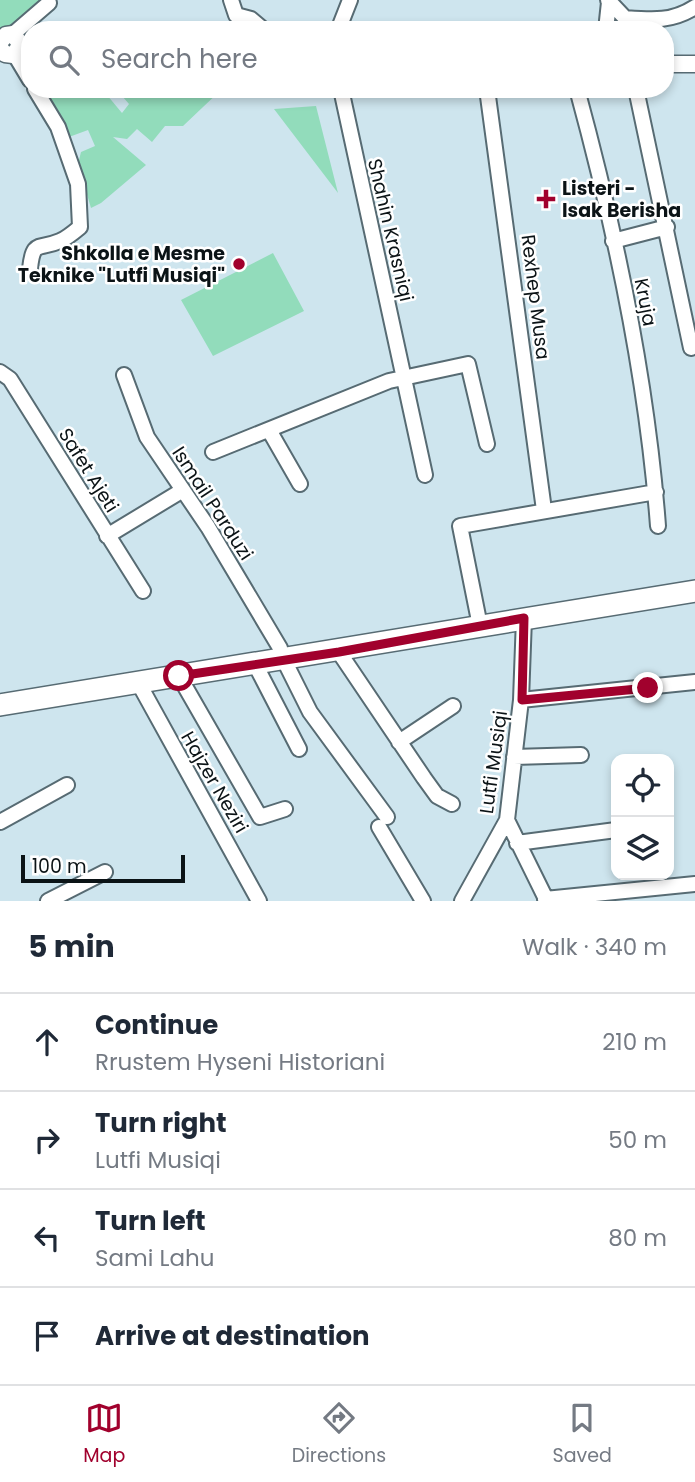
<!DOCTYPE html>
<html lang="en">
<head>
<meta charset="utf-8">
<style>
	body { margin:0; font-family:Poppins,sans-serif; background:#f6f6f7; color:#1f2937 }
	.controls { position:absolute; right:21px; bottom:21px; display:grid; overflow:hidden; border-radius:14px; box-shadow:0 4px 10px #0003 }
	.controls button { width:63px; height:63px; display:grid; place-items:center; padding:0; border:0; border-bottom:2px solid #e0e1e3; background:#fff; color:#1f2937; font:35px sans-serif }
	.scale { position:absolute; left:21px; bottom:18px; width:164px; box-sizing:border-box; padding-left:7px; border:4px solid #0b1316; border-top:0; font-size:19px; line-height:24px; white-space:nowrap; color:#0b1316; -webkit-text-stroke:5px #fff; paint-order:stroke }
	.stop { position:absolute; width:21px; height:21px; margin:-16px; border:5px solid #a1012d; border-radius:50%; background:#fff }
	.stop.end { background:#a1012d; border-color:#fff; box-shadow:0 2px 7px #0008 }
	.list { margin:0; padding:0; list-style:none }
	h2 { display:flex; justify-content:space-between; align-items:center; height:91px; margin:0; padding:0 28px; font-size:30px }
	h2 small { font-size:23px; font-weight:400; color:#747a83 }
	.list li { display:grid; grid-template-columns:46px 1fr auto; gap:21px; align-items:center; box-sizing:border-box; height:98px; padding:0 28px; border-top:2px solid #e0e1e3 }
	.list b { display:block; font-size:26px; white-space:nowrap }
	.list p { margin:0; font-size:23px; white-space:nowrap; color:#747a83 }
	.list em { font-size:23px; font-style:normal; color:#747a83 }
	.icon { flex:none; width:38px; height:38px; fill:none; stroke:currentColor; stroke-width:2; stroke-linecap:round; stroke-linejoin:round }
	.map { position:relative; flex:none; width:695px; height:901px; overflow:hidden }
	.search { position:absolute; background:#fff; box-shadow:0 4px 10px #0003; left:21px; right:21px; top:21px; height:77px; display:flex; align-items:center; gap:18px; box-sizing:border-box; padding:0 24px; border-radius:28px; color:#747a83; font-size:26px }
	.sheet { height:483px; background:#fff }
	nav { display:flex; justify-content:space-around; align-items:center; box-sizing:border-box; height:98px; border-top:2px solid #e0e1e3; background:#fff; font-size:19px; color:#747a83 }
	nav a { display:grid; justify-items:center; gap:4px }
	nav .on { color:#a1012d }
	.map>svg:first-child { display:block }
</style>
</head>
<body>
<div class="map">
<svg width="695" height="901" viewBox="0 0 695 901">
	<rect width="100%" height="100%" fill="#cee5ee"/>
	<path fill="#92dcbb" d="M 0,0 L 44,0 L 5,33 L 0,29 Z
		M 45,89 L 102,89 L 122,113 L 129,104 L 116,89 L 222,89 L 183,126 L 165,126 L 152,142 L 137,129 L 127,139 L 113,137 L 146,165 L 101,203 L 91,208 L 78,164 L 81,152 L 95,146 L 88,130 L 69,137 L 64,120 Z
		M 316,106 L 338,193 L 274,109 Z
		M 273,253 L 304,311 L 213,356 L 181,300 Z"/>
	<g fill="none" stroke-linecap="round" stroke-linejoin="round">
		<defs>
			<path id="minor" d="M 231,0 L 236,15 L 251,19 L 264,30
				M 608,0 L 625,18 C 652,20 672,22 695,7
				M 339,28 L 350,0
				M 606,30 L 609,2
				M 13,34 L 49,3
				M 15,55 L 30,80
				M 341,89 L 425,475
				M 487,89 L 544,510
				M 577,89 C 616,232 647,379 658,526
				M 636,89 L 691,348
				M 613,241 L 667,227
				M 30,269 C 33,239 39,250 60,241 C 67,238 74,232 80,227 L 78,184 L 58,127 L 35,89
				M 0,372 L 10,379 L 143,591
				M 124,375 L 147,437 L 208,527 L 280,648
				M 269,430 L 300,484
				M 213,452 L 389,381 L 468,364 L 487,444
				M 107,536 L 183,490
				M 478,616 L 460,526 L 656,492
				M 339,652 L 424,778 L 437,796 L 452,804
				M 284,660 L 310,712 L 387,817
				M 255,664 L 299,749
				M 179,676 L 260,817 L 285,809
				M 138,682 L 259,901
				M 521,700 L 695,682
				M 399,742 L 453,706
				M 514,757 L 581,755
				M 507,820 L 547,901
				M 0,822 L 67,785
				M 379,827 L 423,901
				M 517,843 L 616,830
				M 545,899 L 695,884
				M 48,901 L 105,872
				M 462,901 L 507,820 L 521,700 L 524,618"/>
			<path id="tertiary" d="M 0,42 L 6,35 L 13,34 L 21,45 L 13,55 L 5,54 L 0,48
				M 665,64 L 695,64"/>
			<path id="primary" d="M 0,705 L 695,591"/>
		</defs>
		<use href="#minor" stroke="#576b73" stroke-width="18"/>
		<use href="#tertiary" stroke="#576b73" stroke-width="19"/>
		<use href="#primary" stroke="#576b73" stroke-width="24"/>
		<use href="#minor" stroke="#fff" stroke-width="14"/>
		<use href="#tertiary" stroke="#fff" stroke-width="16"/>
		<use href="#primary" stroke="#fff" stroke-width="21"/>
	</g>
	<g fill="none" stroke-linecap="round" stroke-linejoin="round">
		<path stroke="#a1012d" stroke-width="9" d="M 179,676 L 339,652 L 524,618 L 522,700 L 648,688"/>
	</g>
	<g fill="#a1012d" stroke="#fff" stroke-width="2.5">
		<path d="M542.5 188.5h7v7h7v7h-7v7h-7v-7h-7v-7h7z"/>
		<circle cx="239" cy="264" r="7"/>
	</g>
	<g text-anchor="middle" stroke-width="5" stroke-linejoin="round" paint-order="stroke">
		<g font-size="19" font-weight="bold" fill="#0b1316" stroke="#fff" text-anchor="start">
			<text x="562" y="195">Listeri -<tspan x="562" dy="22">Isak Berisha</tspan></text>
			<text x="225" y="260" text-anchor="end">Shkolla e Mesme<tspan x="225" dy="22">Teknike "Lutfi Musiqi"</tspan></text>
		</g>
		<g font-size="19" fill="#0b1316" stroke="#fff">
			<text transform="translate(391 230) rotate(77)" y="7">Shahin Krasniqi</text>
			<text transform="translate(536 297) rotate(83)" y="7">Rexhep Musa</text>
			<text transform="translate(646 302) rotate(79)" y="7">Kruja</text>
			<text transform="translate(89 470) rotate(58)" y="7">Safet Ajeti</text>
			<text transform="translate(213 503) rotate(57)" y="7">Ismail Parduzi</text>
			<text transform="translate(493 762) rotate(-82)" y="7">Lutfi Musiqi</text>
			<text transform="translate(215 782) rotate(60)" y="7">Hajzer Neziri</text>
		</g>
	</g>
</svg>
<div class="controls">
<button><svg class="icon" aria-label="locate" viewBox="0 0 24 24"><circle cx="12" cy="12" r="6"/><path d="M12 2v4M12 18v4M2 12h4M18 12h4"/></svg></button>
<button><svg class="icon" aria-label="layers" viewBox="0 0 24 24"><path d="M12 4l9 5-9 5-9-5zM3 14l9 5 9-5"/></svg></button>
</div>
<div class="scale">100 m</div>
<div class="stop" style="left:179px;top:676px"></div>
<div class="stop end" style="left:648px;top:688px"></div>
<div class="search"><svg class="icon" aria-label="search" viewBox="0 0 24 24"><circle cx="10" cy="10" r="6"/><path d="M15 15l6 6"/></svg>Search here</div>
</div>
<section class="sheet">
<h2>5 min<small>Walk · 340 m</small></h2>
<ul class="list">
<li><svg class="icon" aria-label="ahead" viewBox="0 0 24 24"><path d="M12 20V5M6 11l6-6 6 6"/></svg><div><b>Continue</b><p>Rrustem Hyseni Historiani</p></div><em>210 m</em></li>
<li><svg class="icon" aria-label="right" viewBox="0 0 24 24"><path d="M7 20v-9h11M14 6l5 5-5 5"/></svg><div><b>Turn right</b><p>Lutfi Musiqi</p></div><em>50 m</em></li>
<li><svg class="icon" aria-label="left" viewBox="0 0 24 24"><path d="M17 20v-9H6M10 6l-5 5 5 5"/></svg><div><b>Turn left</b><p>Sami Lahu</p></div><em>80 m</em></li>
<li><svg class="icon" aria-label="arrive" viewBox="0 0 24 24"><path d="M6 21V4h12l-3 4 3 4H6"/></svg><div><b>Arrive at destination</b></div></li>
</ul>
</section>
<nav>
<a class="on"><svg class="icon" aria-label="map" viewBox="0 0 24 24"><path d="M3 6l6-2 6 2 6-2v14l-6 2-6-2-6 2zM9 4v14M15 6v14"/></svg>Map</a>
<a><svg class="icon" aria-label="directions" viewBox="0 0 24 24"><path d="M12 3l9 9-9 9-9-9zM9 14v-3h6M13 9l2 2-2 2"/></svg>Directions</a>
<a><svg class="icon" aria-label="saved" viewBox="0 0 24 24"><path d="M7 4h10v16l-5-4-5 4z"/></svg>Saved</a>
</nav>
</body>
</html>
